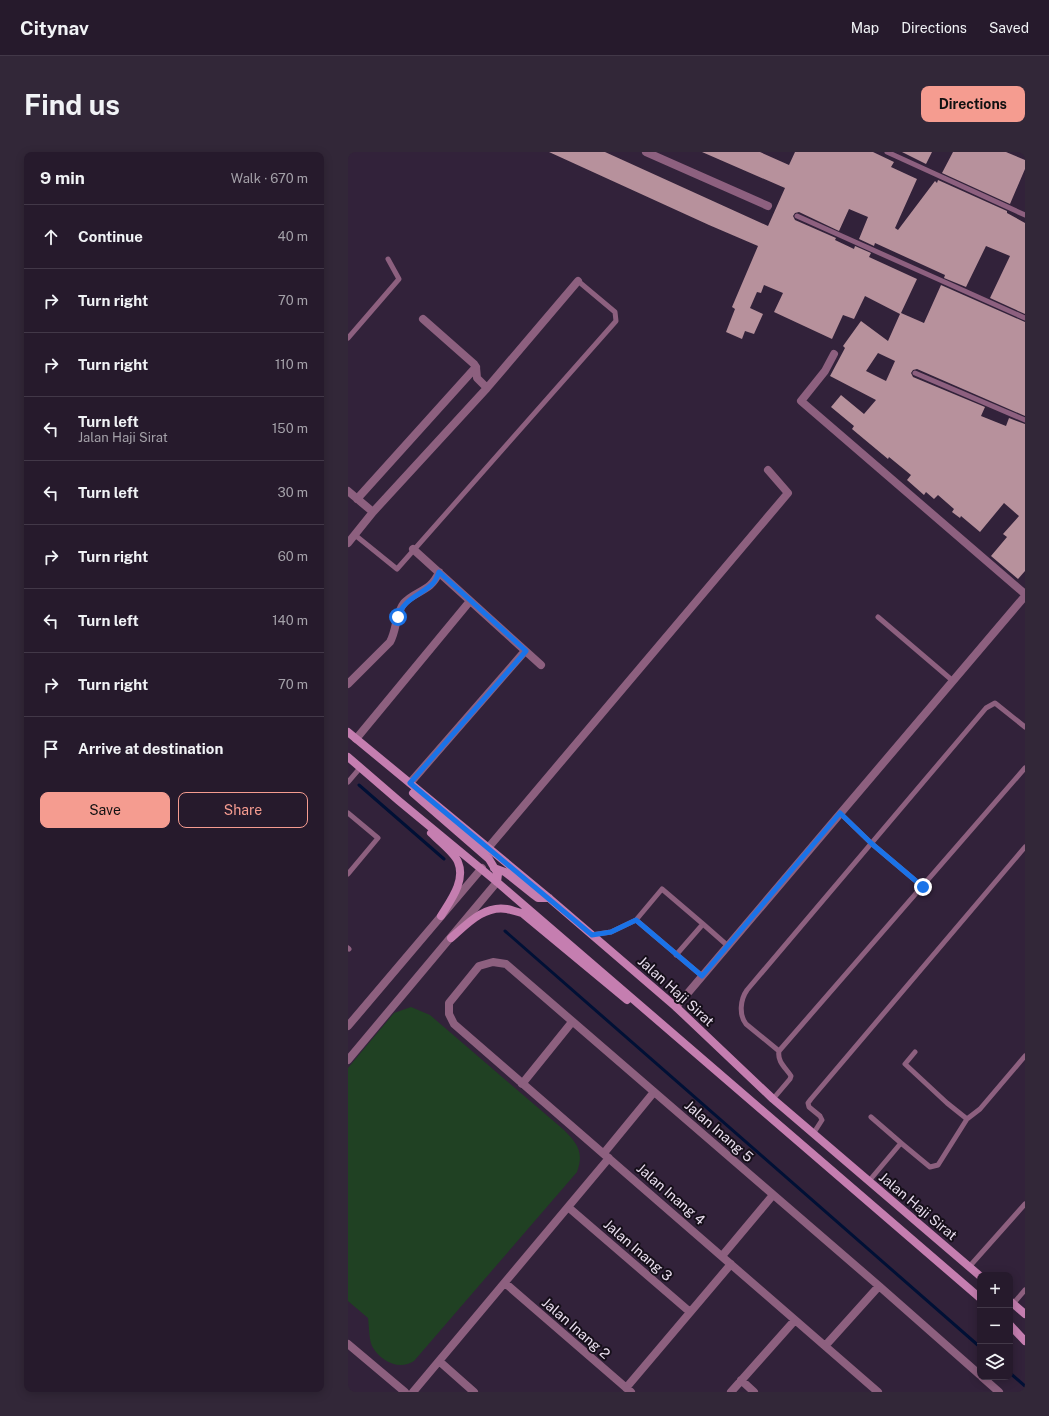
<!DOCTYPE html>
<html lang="en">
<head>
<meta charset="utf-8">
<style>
	body { margin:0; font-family:"Public Sans",sans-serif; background:#322738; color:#f1f3f6 }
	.controls { position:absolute; right:12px; bottom:12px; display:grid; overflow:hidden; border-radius:8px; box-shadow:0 2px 10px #0003 }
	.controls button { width:36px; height:36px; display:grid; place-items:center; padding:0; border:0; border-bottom:1px solid #423848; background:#261a2c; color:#f1f3f6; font:20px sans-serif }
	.stop { position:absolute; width:12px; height:12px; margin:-9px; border:3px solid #1a73e8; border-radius:50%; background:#fff }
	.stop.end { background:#1a73e8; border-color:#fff; box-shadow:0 1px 4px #0008 }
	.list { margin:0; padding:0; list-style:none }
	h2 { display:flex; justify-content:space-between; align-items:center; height:52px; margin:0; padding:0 16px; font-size:17px }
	h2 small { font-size:13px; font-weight:400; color:#a4a1a9 }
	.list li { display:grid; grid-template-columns:26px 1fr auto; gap:12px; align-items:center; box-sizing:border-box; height:64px; padding:0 16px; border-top:1px solid #423848 }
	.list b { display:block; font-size:15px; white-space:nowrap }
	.list p { margin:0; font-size:13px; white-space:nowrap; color:#a4a1a9 }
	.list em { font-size:13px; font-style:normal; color:#a4a1a9 }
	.actions { display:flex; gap:8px; padding:12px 16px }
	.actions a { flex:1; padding:9px 0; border:1px solid #f59c90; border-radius:8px; text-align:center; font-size:14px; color:#f59c90 }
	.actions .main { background:#f59c90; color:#111 }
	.icon { flex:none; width:22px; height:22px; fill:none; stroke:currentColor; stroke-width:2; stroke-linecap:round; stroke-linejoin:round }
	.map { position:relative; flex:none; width:677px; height:1240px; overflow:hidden; border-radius:8px }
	header { display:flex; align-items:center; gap:24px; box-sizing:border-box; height:56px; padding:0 20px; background:#261a2c; border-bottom:1px solid #423848 }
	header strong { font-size:19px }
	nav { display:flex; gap:22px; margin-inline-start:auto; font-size:14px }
	.intro { display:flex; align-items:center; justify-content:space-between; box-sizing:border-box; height:96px; padding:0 24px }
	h1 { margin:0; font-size:28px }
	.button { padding:10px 18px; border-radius:8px; background:#f59c90; color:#111; font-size:14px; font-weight:700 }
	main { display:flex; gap:24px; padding:0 24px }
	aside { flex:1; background:#261a2c; border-radius:8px; box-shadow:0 2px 10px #0003 }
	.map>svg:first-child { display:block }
</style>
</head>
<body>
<header>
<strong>Citynav</strong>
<nav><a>Map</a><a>Directions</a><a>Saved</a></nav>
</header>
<div class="intro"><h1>Find us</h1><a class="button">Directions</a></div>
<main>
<aside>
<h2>9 min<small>Walk · 670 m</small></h2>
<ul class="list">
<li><svg class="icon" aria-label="ahead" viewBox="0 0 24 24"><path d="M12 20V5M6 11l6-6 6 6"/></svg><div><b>Continue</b></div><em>40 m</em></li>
<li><svg class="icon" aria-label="right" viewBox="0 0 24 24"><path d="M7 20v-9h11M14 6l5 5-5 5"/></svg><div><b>Turn right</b></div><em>70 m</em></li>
<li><svg class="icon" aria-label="right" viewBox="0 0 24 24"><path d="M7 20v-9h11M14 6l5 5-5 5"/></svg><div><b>Turn right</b></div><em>110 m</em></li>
<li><svg class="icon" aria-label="left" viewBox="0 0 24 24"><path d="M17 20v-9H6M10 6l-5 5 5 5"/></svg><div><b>Turn left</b><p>Jalan Haji Sirat</p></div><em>150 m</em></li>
<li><svg class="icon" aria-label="left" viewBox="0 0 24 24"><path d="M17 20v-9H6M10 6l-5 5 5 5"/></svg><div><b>Turn left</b></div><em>30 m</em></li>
<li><svg class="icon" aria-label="right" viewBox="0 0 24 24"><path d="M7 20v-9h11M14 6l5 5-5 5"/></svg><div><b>Turn right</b></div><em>60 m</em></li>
<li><svg class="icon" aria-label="left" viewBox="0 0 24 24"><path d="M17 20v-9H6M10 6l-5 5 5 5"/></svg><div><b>Turn left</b></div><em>140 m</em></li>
<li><svg class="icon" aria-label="right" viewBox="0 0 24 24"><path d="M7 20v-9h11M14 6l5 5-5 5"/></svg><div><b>Turn right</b></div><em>70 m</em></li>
<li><svg class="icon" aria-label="arrive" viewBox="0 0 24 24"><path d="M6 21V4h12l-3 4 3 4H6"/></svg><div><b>Arrive at destination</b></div></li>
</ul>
<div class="actions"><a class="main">Save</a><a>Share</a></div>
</aside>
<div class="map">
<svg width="677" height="1240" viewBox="0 0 677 1240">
	<rect width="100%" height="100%" fill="#32223a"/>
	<path fill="#204123" d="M 63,855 L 82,863 L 216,978 C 230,992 236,1001 229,1020 L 66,1209 C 51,1219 32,1209 24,1194 C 21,1188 21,1173 20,1166 L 0,1149 L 0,916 L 46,861 Z"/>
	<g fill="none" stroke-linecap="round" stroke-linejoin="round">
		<path stroke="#001035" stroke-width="3" d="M 11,633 L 96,707
			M 157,779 L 632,1195
			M 662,1221 L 677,1234"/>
	</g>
	<path fill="#b7919c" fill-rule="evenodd" d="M 201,0 L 257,0 L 420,74 L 437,36 L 354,0 L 412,0 L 441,13 L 447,0 L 525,0 L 546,10 L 543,15 L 569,27 L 547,76 L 550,78 L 587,29 L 589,31 L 590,28 L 659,59 L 659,61 L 677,71 L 677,162 L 642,146 L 662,104 L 638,94 L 618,135 L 596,126 L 597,123 L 527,91 L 526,94 L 511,87 L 520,65 L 501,57 L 491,79 L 451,60 L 447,61 L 445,64 L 447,68 L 488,86 L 487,88 L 506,97 L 507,94 L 523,101 L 521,105 L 569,127 L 553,161 L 576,171 L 593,133 L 677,170 L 677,264 L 569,217 L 565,218 L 563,221 L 565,225 L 637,255 L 633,264 L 658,274 L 661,266 L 677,272 L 677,419 L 670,427 L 643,404 L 659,385 L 655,382 L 671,364 L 656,351 L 632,380 L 613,364 L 612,366 L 604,360 L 606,357 L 590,343 L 586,347 L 578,340 L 576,343 L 559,328 L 563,323 L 541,305 L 540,307 L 504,277 L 506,274 L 483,255 L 493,243 L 516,262 L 528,248 L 482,224 L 497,196 L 495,194 L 513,169 L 540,189 L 552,162 L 517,144 L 506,167 L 495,163 L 484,187 L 426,160 L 435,141 L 416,133 L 413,141 L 409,140 L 402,156 L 415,162 L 406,182 L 397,179 L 394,187 L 378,180 L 387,157 L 384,155 L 410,94 L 361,73 ZM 530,201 L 547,209 L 538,229 L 518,219 Z
		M 554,0 L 584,0 L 578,12 Z
		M 605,0 L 658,0 L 677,8 L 677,17 L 662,52 L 594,21 Z"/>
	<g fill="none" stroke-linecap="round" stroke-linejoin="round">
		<path stroke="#8d607f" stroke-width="5" d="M 539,0 L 677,63
			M 449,64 L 677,166
			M 0,186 L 51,127 L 40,107
			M 567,221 L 677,268
			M 7,383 L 49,417 L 268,169 L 267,160 L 230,129
			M 530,465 L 605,529
			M 0,630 L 12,616
			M 0,661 L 30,686 L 0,722
			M 492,661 L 523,691 L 575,735
			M 288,768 L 354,824
			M 355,772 L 380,794
			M 243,783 L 263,780 L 288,768 L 314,737 L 355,772 L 328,803
			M 0,796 L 1,797
			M 431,899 L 398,872 C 391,863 392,848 399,838 L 638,556 L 647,551 L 677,575
			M 425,947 L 442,927 L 443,924 C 438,916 429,910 431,899 L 677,616
			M 523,965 L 553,991
			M 619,967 L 632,957 L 677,904
			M 465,982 L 474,968 L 472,964 L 461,955 L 460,951 L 463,947 L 677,695
			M 521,1029 L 553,991 L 582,1015 L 590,1013 L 619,967 L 599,951 L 557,912 L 567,900
			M 621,1115 L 677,1052
			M 665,1152 L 677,1138"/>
		<path stroke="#8d607f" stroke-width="8" d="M 298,0 L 420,54
			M 75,167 L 126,212 L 128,215 L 129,226 L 139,236
			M 486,202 L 477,219 L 453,249 L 677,442
			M 0,339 L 25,360
			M 9,347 L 128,215
			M 0,391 L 25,360 L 139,236 L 230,129
			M 65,397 L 193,513
			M 0,532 L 42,490 C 49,478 47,462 56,451 C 68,438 83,440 91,420
			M 8,587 L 122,449
			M 62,631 L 177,499
			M 140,696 L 440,341 L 420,318
			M 328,855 L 677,444
			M 174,932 L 224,870
			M 256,1001 L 306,940
			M 220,1055 L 342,1160
			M 374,1104 L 425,1043
			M 157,1131 L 283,1240
			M 0,1192 L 57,1240
			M 477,1194 L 531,1134
			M 91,1209 L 126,1240
			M 634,1225 L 651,1240
			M 393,1228 L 406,1240
			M 278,1236 L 383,1112
			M 65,1240 L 261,1006
			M 383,1240 L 447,1168
			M 530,1240 L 106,872 L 101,862 L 101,851 L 131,814 L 145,810 L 158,812 L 531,1134 L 632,1223"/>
		<path stroke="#8d607f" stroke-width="8" d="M 0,874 L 134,716
			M 0,908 L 149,730"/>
		<path stroke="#c57eb0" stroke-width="8" d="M 0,580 L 201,746 L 328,855 L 425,947 L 632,1124
			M 0,605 L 51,649 L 149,730 L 632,1146
			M 65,641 L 141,707 L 150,722 L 149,730
			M 83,681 C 90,688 107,701 110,710 C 118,729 102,749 93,764
			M 146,716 L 157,720 L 186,743 L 190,746 L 201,746
			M 103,786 C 119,772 136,753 159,757 C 164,758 169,760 174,761 L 279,848
			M 662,1149 L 677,1162
			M 662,1173 L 677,1189"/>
	</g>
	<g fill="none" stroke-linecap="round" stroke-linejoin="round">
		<path stroke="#1a73e8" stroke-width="5" d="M 50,465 C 55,448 70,444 82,434 C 87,431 89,425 91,420 L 178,499 L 62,631 L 244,783 L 263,780 L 288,768 L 354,824 L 492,661 L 523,691 L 575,735"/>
	</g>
	<g text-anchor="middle" stroke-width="4" stroke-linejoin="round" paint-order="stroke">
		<g font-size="14" fill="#e9deee" stroke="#160f1a">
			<text transform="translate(328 839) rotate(42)" y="5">Jalan Haji Sirat</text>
			<text transform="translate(371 979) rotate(41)" y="5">Jalan Inang 5</text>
			<text transform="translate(323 1042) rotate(41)" y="5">Jalan Inang 4</text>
			<text transform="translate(570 1054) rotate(40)" y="5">Jalan Haji Sirat</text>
			<text transform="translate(290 1098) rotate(41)" y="5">Jalan Inang 3</text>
			<text transform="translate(228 1176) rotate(41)" y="5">Jalan Inang 2</text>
		</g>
	</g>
</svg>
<div class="controls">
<button>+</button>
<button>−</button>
<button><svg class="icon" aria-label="layers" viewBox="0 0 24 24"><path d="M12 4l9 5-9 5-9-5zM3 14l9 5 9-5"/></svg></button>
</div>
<div class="stop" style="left:50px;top:465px"></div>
<div class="stop end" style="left:575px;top:735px"></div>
</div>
</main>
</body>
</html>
